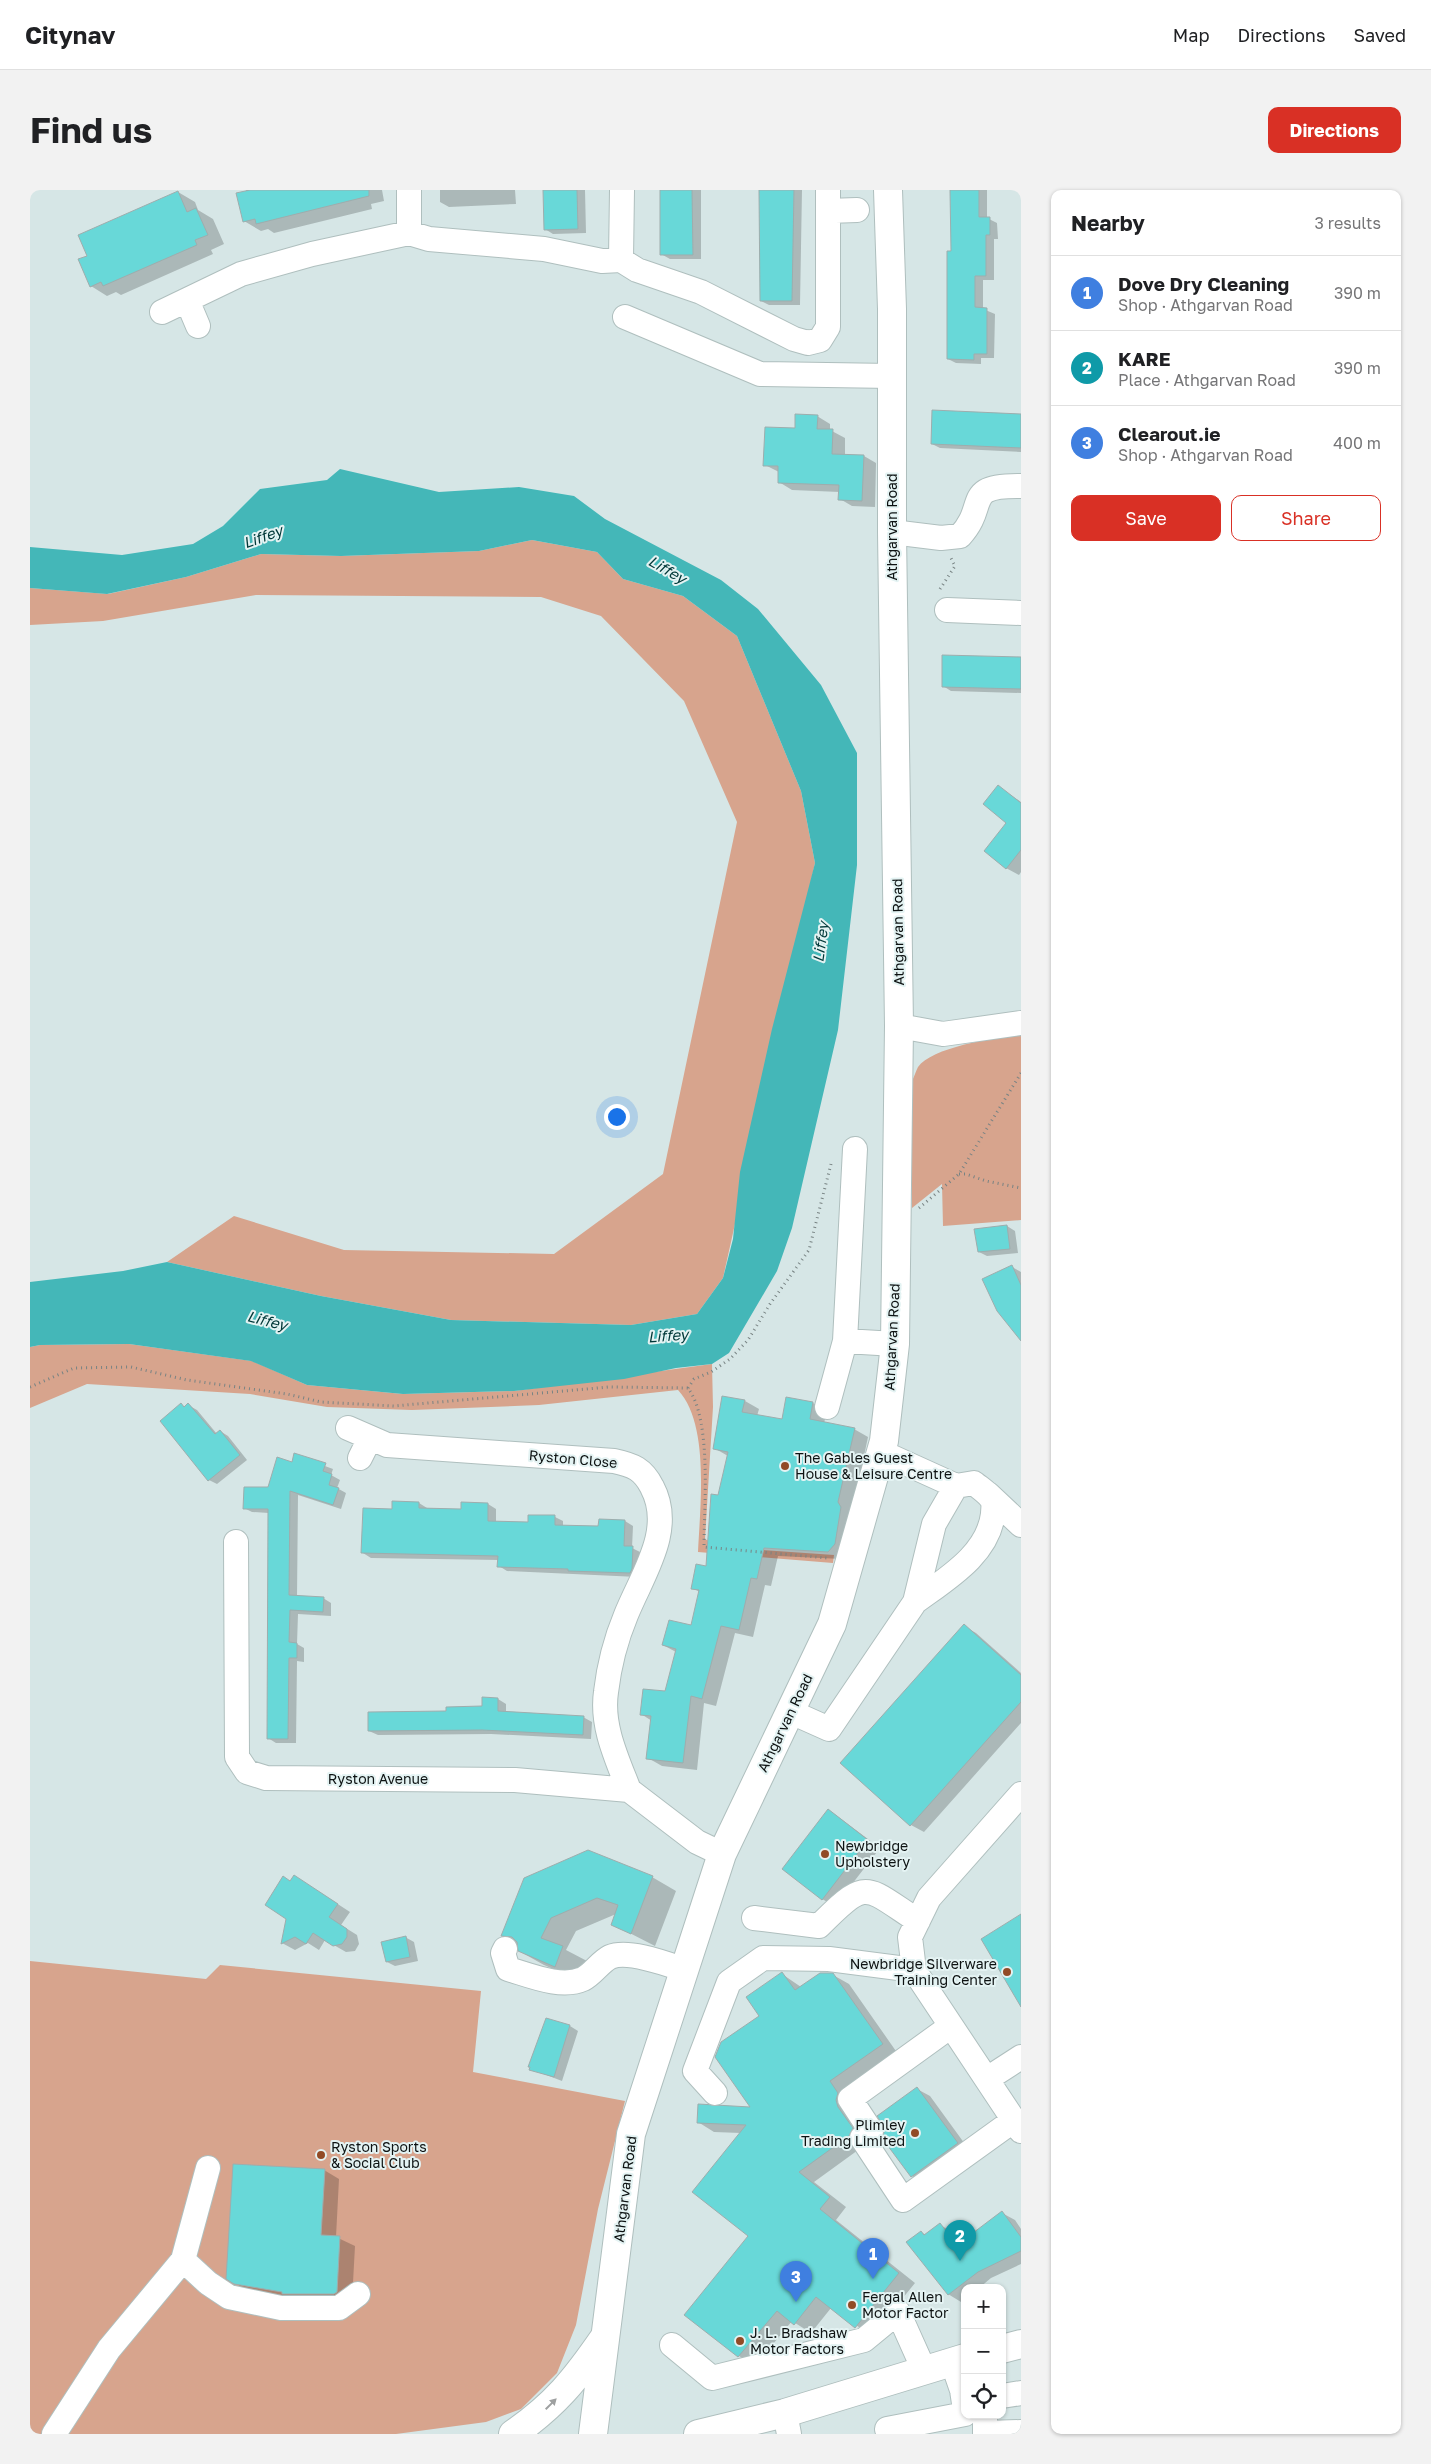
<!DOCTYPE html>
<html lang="en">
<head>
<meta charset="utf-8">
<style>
	body { margin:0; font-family:"Golos Text",sans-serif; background:#f2f2f2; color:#202124 }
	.controls { position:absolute; right:15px; bottom:15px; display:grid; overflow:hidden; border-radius:10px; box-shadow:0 1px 4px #0004 }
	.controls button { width:45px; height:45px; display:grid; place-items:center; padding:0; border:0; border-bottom:1px solid #e0e0e0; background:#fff; color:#202124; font:25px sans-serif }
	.you { position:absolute; left:586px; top:926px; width:18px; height:18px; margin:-12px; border:4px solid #fff; border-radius:50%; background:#1a73e8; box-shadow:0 0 0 8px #1a73e833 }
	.badge { display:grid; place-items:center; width:32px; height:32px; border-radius:50%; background:#d93025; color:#fff; font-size:16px; font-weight:700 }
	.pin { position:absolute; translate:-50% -41px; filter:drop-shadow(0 1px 2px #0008) }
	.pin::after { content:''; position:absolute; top:26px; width:18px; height:15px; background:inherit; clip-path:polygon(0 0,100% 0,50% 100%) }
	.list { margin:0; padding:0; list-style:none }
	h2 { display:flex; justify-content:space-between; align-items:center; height:65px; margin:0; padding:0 20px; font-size:21px }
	h2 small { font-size:16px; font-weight:400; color:#757577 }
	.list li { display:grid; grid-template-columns:32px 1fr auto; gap:15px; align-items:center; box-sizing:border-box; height:75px; padding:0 20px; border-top:1px solid #e0e0e0 }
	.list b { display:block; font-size:19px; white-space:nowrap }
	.list p { margin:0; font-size:16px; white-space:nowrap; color:#757577 }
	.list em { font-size:16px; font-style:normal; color:#757577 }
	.actions { display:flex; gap:10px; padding:15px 20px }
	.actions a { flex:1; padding:11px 0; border:1px solid #d93025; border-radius:10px; text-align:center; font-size:18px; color:#d93025 }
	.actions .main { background:#d93025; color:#fff }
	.icon { flex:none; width:28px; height:28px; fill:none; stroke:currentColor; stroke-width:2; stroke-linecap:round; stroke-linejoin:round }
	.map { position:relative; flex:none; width:991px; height:2244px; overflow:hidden; border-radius:10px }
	header { display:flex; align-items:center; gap:30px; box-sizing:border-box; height:70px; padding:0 25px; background:#fff; border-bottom:1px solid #e0e0e0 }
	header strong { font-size:24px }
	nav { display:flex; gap:28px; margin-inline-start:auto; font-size:18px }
	.intro { display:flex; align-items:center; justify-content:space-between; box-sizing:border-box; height:120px; padding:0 30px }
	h1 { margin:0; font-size:35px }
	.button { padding:12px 22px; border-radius:10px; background:#d93025; color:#fff; font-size:18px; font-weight:700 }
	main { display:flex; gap:30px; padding:0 30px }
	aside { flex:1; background:#fff; border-radius:10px; box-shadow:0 1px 4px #0004 }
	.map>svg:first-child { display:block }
</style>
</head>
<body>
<header>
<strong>Citynav</strong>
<nav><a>Map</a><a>Directions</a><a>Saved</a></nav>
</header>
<div class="intro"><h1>Find us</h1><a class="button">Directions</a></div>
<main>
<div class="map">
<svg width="991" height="2244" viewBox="0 0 991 2244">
	<rect width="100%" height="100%" fill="#d6e6e6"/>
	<path fill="#d7a48d" d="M 502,350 L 567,362 L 593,389 L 653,406 L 707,446 L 771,601 L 785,673 L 693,1088 L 667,1124 L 601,1135 L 421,1130 L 291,1106 L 137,1072 L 204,1026 L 314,1060 L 524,1064 L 633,984 L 707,632 L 654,511 L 571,426 L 511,407 L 226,405 L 73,431 L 0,435 L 0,398 L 78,404 L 156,387 L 231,364 L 311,366 L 449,361 Z
		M 991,845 L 991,1030 L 913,1036 L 912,994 L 882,1018 L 882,891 C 884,887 886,881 888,877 C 902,857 968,847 991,845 Z
		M 99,1154 L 222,1171 L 277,1195 L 373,1204 L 484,1201 L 682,1174 L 683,1217 L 675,1349 L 690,1357 L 804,1365 L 803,1373 L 668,1362 C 670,1317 680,1234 648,1200 L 509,1215 L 382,1220 L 297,1217 L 220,1204 L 57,1194 L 0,1218 L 0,1157 L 10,1155 Z
		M 0,1771 L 176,1789 L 190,1775 L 451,1801 L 443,1882 L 595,1911 L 568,2019 L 546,2135 L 527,2183 L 491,2219 L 456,2232 L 366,2244 L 0,2244 Z"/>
	<path fill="#44b7b8" d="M 310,279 L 409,302 L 489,297 L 544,306 L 575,329 L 691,390 L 728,419 L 791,495 L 827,563 L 827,675 L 808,840 L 762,1038 L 747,1081 L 699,1163 L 682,1174 L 646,1178 L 594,1189 L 484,1201 L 373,1204 L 277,1195 L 221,1171 L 99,1154 L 10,1155 L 0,1157 L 0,1092 L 93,1081 L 137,1072 L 291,1106 L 421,1130 L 601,1135 L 667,1124 L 693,1088 L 703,1049 L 710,982 L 742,839 L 785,673 L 771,601 L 707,446 L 653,406 L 593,389 L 567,362 L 502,350 L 449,361 L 311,366 L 231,364 L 156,387 L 77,404 L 0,398 L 0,357 L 92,365 L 163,354 L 193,336 L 230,299 L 297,290 Z"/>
	<path fill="#0003" d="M 216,0 L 352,0 L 354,11 L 341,14 L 342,19 L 244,43 L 238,39 L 231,41 L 214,31 Z
		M 410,0 L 485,0 L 486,14 L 419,17 L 410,12 Z
		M 514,0 L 555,0 L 556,43 L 523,44 L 515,39 Z
		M 631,0 L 671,0 L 671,69 L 640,69 L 631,64 Z
		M 730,0 L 772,0 L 770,115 L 739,115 L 731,111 Z
		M 921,0 L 957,0 L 957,28 L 967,33 L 968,49 L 964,49 L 964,90 L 953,90 L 953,119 L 965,124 L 964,168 L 951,168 L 951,174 L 926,173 L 918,169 L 922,63 Z
		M 148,2 L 165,12 L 168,20 L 183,29 L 194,54 L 181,60 L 183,64 L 91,105 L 86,102 L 77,106 L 61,96 L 58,66 Z
		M 991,225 L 991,262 L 910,258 L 902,254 Z
		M 787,226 L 800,234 L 800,240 L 815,248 L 815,265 L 834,266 L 846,273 L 845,317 L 822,316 L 810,309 L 810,302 L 762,300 L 749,292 L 749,282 L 735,275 L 766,239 Z
		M 991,468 L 991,503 L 921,501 L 913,496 Z
		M 968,596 L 991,612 L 991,682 L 989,685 L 976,678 L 978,633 Z
		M 977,1036 L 985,1041 L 988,1063 L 957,1066 L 949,1062 Z
		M 982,1077 L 991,1082 L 991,1148 Z
		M 757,1208 L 783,1213 L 797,1221 L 794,1233 L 824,1239 L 838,1247 L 812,1369 L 748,1366 L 741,1396 L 735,1395 L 723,1447 L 705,1443 L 686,1516 L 674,1513 L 667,1580 L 632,1576 L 618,1568 L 622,1531 L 611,1524 L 636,1503 L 646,1462 L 633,1455 L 662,1437 L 670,1402 L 662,1398 L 678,1378 L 698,1266 L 684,1258 L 715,1211 L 729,1219 L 727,1226 L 753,1230 Z
		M 152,1215 L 155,1217 L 158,1215 L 167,1220 L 187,1244 L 190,1241 L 198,1246 L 217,1270 L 187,1294 L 179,1290 Z
		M 265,1265 L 303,1279 L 301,1285 L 310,1290 L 307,1298 L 316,1303 L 311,1319 L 268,1305 L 267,1407 L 293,1408 L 301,1413 L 301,1426 L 268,1424 L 267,1454 L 274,1458 L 274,1472 L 267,1471 L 266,1553 L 246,1553 L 238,1548 L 239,1323 L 222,1322 L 214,1318 L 238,1299 L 262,1273 Z
		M 389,1313 L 397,1318 L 432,1321 L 458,1314 L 466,1319 L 466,1332 L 499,1333 L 525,1327 L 533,1331 L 533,1336 L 570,1337 L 570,1330 L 595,1331 L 603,1336 L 602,1358 L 610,1362 L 608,1387 L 477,1381 L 469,1376 L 469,1370 L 341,1368 L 333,1363 L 363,1320 Z
		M 934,1436 L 946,1443 L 991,1483 L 991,1533 L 894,1642 L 881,1635 L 812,1573 Z
		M 468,1509 L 476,1514 L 476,1523 L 553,1527 L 562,1532 L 561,1549 L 461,1544 L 348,1545 L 339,1541 L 453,1518 Z
		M 799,1620 L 850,1658 L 805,1716 L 792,1709 Z
		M 622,1687 L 646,1701 L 625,1756 L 582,1734 L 586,1724 L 546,1741 L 536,1760 L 557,1771 L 549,1790 L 514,1775 L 489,1761 L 488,1755 L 472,1746 L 495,1689 Z
		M 277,1694 L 320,1722 L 311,1735 L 327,1745 L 329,1754 L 325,1761 L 316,1762 L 295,1750 L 289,1760 L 278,1753 L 265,1760 L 252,1753 L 257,1729 Z
		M 375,1747 L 384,1752 L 388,1771 L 365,1776 L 357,1772 Z
		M 752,1784 L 771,1797 L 803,1785 L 819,1794 L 868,1864 L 815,1901 L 835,1955 L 784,1992 L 816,2017 L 806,2030 L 885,2093 L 842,2146 L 801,2118 L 781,2143 L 762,2131 L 725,2176 L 709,2166 L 656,2124 L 720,2046 L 711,1943 L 684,1942 L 668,1932 L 722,1918 L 731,1826 Z
		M 540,1836 L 548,1841 L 532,1891 L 501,1879 L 499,1876 L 506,1856 L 509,1857 Z
		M 887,1899 L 900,1906 L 940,1961 L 894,1994 L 882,1986 L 856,1939 Z
		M 294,1980 L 309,1989 L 306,2047 L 325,2056 L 322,2111 L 268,2112 L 220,2102 L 205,2093 Z
		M 972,2023 L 985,2030 L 991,2039 L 991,2074 L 961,2088 L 949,2098 L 935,2098 L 935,2109 L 931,2112 L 918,2104 L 891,2042 L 896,2045 L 910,2035 L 923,2042 L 932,2053 Z"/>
	<path fill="#68d8d8" stroke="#9eadad" d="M 220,0 L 339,0 L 339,6 L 226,34 L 225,29 L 213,32 L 206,3 Z
		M 513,0 L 547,0 L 548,39 L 514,40 Z
		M 630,0 L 662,0 L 663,65 L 630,65 Z
		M 729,0 L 764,0 L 762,111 L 730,111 Z
		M 920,0 L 949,0 L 949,27 L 960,27 L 960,45 L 956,45 L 956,86 L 945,86 L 945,117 L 957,118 L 957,164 L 944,164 L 944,170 L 917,169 L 917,61 L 921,61 Z
		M 148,1 L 157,22 L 166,18 L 178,45 L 165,50 L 167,55 L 128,72 L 73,96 L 71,92 L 60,97 L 48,69 L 57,66 L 48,45 Z
		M 902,220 L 991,224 L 991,258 L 901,254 Z
		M 765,224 L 788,225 L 787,239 L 803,239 L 802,264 L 834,265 L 832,311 L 808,310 L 809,295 L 748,293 L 748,276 L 733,276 L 735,237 L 765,238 Z
		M 912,465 L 991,467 L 991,499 L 912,497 Z
		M 968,595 L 991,613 L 991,660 L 976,679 L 954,661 L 976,633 L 953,614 Z
		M 977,1035 L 980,1059 L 948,1062 L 944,1039 Z
		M 982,1075 L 991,1095 L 991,1151 L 967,1121 L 952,1089 Z
		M 692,1206 L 715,1210 L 712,1222 L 752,1229 L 756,1207 L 783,1212 L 780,1229 L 825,1238 L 808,1312 L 811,1317 L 805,1354 L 798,1362 L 734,1358 L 727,1389 L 721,1388 L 709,1440 L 691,1436 L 672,1509 L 661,1506 L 653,1573 L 616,1569 L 621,1526 L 610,1525 L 613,1499 L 635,1501 L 646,1459 L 632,1455 L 639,1430 L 661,1435 L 669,1400 L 661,1399 L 666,1374 L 676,1376 L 681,1304 L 688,1305 L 698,1262 L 683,1259 Z
		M 151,1213 L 154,1217 L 158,1213 L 185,1244 L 190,1240 L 210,1265 L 178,1291 L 130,1231 Z
		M 264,1263 L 296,1273 L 293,1281 L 302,1284 L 299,1295 L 309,1298 L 303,1315 L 260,1301 L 259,1405 L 294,1407 L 293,1422 L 260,1420 L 259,1452 L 267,1453 L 267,1468 L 259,1468 L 258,1549 L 237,1549 L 238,1319 L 213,1319 L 214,1297 L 238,1297 L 247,1267 L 262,1272 Z
		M 362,1311 L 389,1312 L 389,1318 L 431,1319 L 431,1312 L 458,1313 L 458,1331 L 498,1332 L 498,1325 L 525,1325 L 525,1335 L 568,1336 L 569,1329 L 595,1330 L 594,1356 L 603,1356 L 602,1379 L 600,1383 L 538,1381 L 538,1379 L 467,1377 L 468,1366 L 331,1363 L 333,1318 L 362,1319 Z
		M 934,1434 L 991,1485 L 991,1512 L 880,1636 L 810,1573 Z
		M 452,1507 L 468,1508 L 468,1521 L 554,1526 L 553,1545 L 452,1540 L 338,1541 L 338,1522 L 416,1521 L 416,1517 L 452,1516 Z
		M 798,1619 L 838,1650 L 792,1710 L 752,1679 Z
		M 558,1660 L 623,1686 L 601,1744 L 581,1735 L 588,1715 L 567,1708 L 521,1728 L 511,1748 L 533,1756 L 525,1777 L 488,1761 L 487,1752 L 482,1747 L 471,1746 L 494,1688 Z
		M 264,1685 L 308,1714 L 299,1727 L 317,1739 L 317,1747 L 312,1754 L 303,1756 L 283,1743 L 276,1754 L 265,1747 L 251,1754 L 256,1729 L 235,1715 L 253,1686 L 260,1691 Z
		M 991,1724 L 991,1817 L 951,1749 Z
		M 376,1746 L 380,1767 L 356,1772 L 351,1752 Z
		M 752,1782 L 765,1800 L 790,1783 L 803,1783 L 853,1854 L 800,1891 L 808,1903 L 806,1910 L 808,1917 L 823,1938 L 819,1946 L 769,1982 L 800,2007 L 790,2019 L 869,2083 L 825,2138 L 786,2107 L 764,2135 L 747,2121 L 708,2167 L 654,2125 L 718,2046 L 662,2002 L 716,1935 L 667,1933 L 668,1914 L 720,1917 L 685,1867 L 691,1852 L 729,1826 L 716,1807 Z
		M 516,1828 L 540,1835 L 524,1887 L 499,1880 L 500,1877 L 498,1877 Z
		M 887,1897 L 928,1953 L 881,1987 L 852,1948 L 855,1939 L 847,1926 Z
		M 203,1974 L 295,1979 L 291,2045 L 310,2046 L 307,2102 L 304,2104 L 252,2104 L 252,2102 L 204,2094 L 196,2089 Z
		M 972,2021 L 991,2047 L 991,2061 L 948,2082 L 918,2105 L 876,2052 L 891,2041 L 894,2045 L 910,2033 L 927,2055 Z"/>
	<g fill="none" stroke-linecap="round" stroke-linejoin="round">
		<defs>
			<path id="minor" d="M 798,21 L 827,20
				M 379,43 L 379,0
				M 591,70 L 592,0
				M 157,110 L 168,136
				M 132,122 L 211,84 L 282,64 L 379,43 L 399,49 L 514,59 L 572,71 L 591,70 L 607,80 L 671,102 L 764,149 L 778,153 L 790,150 L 798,137 L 798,0
				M 595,127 L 730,184 L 862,186
				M 862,342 L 911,348 L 930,346 C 959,315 931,295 991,296
				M 917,420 L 991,423
				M 869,836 L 913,844 L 991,833
				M 825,959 L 815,1151 L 865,1154
				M 797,1217 L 815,1151
				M 318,1238 L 357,1255 L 584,1271 C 603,1275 613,1279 622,1297 C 645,1340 612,1385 596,1425 C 586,1449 579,1476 576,1502 C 571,1536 587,1569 599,1600
				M 851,1262 L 926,1296
				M 330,1268 L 340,1248
				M 958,1304 L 991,1335
				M 206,1352 L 207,1567 L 217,1582 L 236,1588 L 485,1590 L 599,1600 L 667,1652 L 692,1664
				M 761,1522 L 799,1539 L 885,1412 L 904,1334 L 926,1296 L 944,1293 C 951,1299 960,1304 963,1312 C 964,1316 963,1320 963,1324 C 958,1365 916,1389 885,1412
				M 991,1604 L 899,1708 L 880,1747 L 884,1780 L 991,1941
				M 724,1728 L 789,1736 C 838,1687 834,1696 888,1731
				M 475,1759 L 473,1763 L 478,1779 C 499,1785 531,1799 553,1789 C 563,1784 570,1772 580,1767 C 598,1759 637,1774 655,1780
				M 921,1836 L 820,1909 L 841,1941 L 832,1948 L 873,2010 L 984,1930
				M 957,1889 L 991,1867
				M 685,1903 L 665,1881 L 699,1792 L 733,1768 L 799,1769 L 884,1780
				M 153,2070 L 178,2093 L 199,2107 L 251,2118 L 309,2118 L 328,2104
				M 642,2155 L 682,2188 L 834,2150 L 868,2122 L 894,2180
				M 922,2171 L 932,2200 L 935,2220
				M 972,2206 L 991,2203
				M 755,2223 L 759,2244
				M 955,2225 L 955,2243 L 991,2242
				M 857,2239 L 935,2224
				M 24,2244 L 79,2159 L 153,2070 L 178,1978"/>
			<path id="major" d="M 972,2159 L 991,2154
				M 483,2244 C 525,2215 545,2190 574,2148
				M 563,2244 L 601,1944 L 692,1664 L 802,1434 L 854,1251 L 865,1154 L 869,836 L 862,342 L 862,119 L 858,0
				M 668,2244 L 755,2223 L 935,2168"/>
		</defs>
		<use href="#minor" stroke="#afbfbe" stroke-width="26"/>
		<use href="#major" stroke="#afbfbe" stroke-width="30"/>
		<path stroke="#788383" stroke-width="3" stroke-dasharray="1 4" stroke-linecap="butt" d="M 910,399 L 925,376 L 921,368
			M 929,984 L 936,984 L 956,991 L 991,998
			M 889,1018 L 929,984 L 991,883
			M 0,1197 L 44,1178 L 101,1177 L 157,1190 L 257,1204 L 291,1212 L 364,1216 L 579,1197 L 658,1198 C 682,1230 674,1316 674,1357 L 797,1368
			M 658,1198 L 664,1189 L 681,1182 L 700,1169 L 718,1150 L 740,1114 L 779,1060 L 801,974"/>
		<use href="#minor" stroke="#fff" stroke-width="24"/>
		<use href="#major" stroke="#fff" stroke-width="28"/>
	</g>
	<defs><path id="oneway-solid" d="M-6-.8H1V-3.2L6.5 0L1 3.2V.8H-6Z" transform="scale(1.25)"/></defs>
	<use fill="#9ea0a0" href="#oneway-solid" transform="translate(521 2214) rotate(-45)"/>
	<g fill="#924b26" stroke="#e4f3f3" stroke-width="2">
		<circle cx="755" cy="1276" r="5"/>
		<circle cx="795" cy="1664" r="5"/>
		<circle cx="977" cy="1782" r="5"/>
		<circle cx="885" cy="1943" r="5"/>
		<circle cx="291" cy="1965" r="5"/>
		<circle cx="822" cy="2115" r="5"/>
		<circle cx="710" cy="2151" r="5"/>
	</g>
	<g text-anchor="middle" stroke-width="4" stroke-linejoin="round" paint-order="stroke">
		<g font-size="14" fill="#0d1212" stroke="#e4f3f3">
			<text transform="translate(862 337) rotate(-90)" y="5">Athgarvan Road</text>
			<text transform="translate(868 742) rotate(-91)" y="5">Athgarvan Road</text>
			<text transform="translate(862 1147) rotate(-87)" y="5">Athgarvan Road</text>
			<text transform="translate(543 1269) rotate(5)" y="5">Ryston Close</text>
			<text transform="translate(755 1533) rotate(-64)" y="5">Athgarvan Road</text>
			<text x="348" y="1594">Ryston Avenue</text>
			<text transform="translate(595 1999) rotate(-83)" y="5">Athgarvan Road</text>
		</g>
		<g font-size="14" fill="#0d1212" stroke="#e4f3f3" text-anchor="start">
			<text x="765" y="1273">The Gables Guest<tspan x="765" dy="16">House &amp; Leisure Centre</tspan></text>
			<text x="805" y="1661">Newbridge<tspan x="805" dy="16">Upholstery</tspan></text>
			<text x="967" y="1779" text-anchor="end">Newbridge Silverware<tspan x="967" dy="16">Training Center</tspan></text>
			<text x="875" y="1940" text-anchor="end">Plimley<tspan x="875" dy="16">Trading Limited</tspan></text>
			<text x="301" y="1962">Ryston Sports<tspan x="301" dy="16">&amp; Social Club</tspan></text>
			<text x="832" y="2112">Fergal Allen<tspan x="832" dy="16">Motor Factor</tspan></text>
			<text x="720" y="2148">J. L. Bradshaw<tspan x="720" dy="16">Motor Factors</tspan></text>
		</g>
		<g font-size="15" font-style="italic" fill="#003838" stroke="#e4f3f3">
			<text transform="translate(233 347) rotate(-20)" y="5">Liffey</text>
			<text transform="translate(637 380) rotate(30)" y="5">Liffey</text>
			<text transform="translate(791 752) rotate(-82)" y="5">Liffey</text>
			<text transform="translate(237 1131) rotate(14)" y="5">Liffey</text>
			<text transform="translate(638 1146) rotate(-4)" y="5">Liffey</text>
		</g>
	</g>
</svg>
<div class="controls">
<button>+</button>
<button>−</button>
<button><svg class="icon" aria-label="locate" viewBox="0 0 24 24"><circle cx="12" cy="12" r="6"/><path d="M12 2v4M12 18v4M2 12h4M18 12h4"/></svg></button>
</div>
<div class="you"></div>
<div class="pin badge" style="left:843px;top:2089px;background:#3f7fe0">1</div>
<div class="pin badge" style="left:930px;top:2071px;background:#0f9aa8">2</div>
<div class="pin badge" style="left:766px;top:2112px;background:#3f7fe0">3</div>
</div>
<aside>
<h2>Nearby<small>3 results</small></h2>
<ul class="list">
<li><span class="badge" style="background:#3f7fe0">1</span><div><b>Dove Dry Cleaning</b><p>Shop · Athgarvan Road</p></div><em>390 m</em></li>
<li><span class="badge" style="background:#0f9aa8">2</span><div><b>KARE</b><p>Place · Athgarvan Road</p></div><em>390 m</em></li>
<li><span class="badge" style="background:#3f7fe0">3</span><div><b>Clearout.ie</b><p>Shop · Athgarvan Road</p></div><em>400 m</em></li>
</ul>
<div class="actions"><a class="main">Save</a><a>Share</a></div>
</aside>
</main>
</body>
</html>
